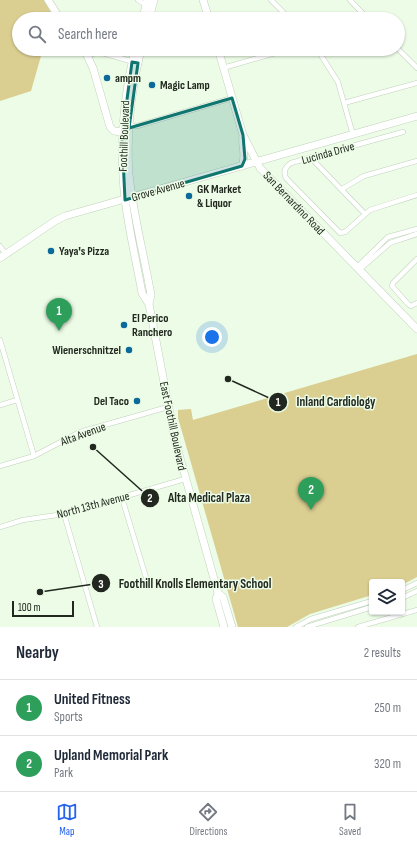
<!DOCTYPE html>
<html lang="en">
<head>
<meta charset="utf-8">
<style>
	body { margin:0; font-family:"Sofia Sans Condensed",sans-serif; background:#f6f6f7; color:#1f2937 }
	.controls { position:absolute; right:12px; bottom:12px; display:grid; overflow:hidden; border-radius:4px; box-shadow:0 1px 3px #0004 }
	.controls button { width:36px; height:36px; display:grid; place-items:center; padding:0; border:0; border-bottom:1px solid #e0e1e3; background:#fff; color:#1f2937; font:20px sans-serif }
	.scale { position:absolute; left:12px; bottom:10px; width:62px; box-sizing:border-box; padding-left:4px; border:2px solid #222820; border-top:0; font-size:11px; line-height:14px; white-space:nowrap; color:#222820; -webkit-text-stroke:3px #ecfce6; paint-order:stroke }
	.you { position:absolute; left:212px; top:337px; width:14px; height:14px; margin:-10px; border:3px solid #fff; border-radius:50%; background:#1a73e8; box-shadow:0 0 0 6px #1a73e833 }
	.badge { display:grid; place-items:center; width:26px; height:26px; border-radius:50%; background:#2563eb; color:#fff; font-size:13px; font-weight:700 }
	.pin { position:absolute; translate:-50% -33px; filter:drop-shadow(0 1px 2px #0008) }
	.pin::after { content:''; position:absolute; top:21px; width:14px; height:12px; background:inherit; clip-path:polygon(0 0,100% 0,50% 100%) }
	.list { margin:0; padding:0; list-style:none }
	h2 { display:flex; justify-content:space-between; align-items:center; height:52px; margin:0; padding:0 16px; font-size:17px }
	h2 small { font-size:13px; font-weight:400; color:#747a83 }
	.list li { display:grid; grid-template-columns:26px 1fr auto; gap:12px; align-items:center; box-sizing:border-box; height:56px; padding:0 16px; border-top:1px solid #e0e1e3 }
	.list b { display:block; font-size:15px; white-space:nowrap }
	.list p { margin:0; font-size:13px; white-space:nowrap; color:#747a83 }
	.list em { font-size:13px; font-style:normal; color:#747a83 }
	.icon { flex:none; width:22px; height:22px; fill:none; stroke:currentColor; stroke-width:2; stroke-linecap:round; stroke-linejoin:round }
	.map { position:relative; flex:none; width:417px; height:627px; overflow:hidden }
	.search { position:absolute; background:#fff; box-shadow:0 1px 3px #0004; left:12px; right:12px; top:12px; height:44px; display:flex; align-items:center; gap:10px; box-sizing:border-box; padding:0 14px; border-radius:22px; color:#747a83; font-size:15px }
	.sheet { height:164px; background:#fff }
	nav { display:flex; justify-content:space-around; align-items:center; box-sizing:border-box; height:56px; border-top:1px solid #e0e1e3; background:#fff; font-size:11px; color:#747a83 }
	nav a { display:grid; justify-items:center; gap:2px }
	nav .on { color:#2563eb }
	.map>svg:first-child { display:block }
</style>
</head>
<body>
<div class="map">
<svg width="417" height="627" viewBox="0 0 417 627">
	<rect width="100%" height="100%" fill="#ecfce6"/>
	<path fill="#dace91" d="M 0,0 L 44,0 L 55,19 L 19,19 L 19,49 L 43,49 L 31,91 L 0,101 Z
		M 417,354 L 417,577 L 402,585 L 402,582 L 372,582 L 372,595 L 310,614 L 287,627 L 238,627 L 185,442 L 178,418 L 178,410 L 191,409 L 193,420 Z"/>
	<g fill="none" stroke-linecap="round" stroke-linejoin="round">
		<defs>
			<path id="street" d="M 138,0 L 146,5
				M 271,0 L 290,19
				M 350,0 L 368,19
				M 317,49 L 338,82 L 353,135
				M 398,49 L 417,68
				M 88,55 L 99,52 L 134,62
				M 223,68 L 289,49
				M 344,103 L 417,83
				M 129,126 L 137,126 L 232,98
				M 403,132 L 291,163 C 285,167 283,172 286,178 L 340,233 L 345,232 L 370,210 L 417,195
				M 311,158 L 365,214
				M 342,189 L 364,176 L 417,161
				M 0,246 L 6,255
				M 417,259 L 393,283 L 392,286 L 408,304 L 411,306 L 417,303
				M 357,267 L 388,237 L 417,229
				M 359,270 L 390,243 L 417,234
				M 0,340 L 34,456
				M 0,405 L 17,400
				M 0,466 L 34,456 L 80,432 L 168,407
				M 122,498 L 148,584
				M 64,514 L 97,627
				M 0,527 L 23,520 L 64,514 L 185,479
				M 402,590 L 417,583
				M 402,598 L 417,591
				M 296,627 L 311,619 L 372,601
				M 307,627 L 372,607
				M 358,627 L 417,610"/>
			<path id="secondary" d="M 48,0 L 60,19
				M 203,0 L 209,19
				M 84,49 L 93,68 L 110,127 L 114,131 L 122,132
				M 218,49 L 243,135 L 260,168 L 417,329
				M 242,166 C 247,155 241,147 243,135
				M 0,258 L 55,221 L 65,216 L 417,116"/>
			<path id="primary" d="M 143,19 L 147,0
				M 149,19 L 154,0
				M 135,49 C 125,91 120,133 123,176 C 125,215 135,254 142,293 L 149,304 L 175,440 L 218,593 L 223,597 L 232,627
				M 141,49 C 131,90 126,132 129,174 C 133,214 144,255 151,295 L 149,304
				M 218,593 L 216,599 L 224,627"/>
		</defs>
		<use href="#street" stroke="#c1d1bc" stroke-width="5.5"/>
		<use href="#secondary" stroke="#c1d1bc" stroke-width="8"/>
		<use href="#primary" stroke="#c1d1bc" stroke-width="8"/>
		<use href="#street" stroke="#fff" stroke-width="4.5"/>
		<use href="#secondary" stroke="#fff" stroke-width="7"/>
		<use href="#primary" stroke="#fff" stroke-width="7"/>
	</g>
	<path fill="#0f766e" fill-opacity="0.2" stroke="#0f766e" stroke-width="3" stroke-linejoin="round" d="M 132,62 L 138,63 L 129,128 L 232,98 L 243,135 L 245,159 L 242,166 L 125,200 L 122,137 Z"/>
	<g fill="#0b6a99" stroke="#ecfce6" stroke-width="1.5">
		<circle cx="107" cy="78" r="4"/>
		<circle cx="152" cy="85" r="4"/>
		<circle cx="189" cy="196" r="4"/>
		<circle cx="51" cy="251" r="4"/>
		<circle cx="124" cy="325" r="4"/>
		<circle cx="129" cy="350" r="4"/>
		<circle cx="137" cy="401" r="4"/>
	</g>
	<g text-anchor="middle" stroke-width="3" stroke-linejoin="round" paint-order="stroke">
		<g font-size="12" font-weight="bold" fill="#222820" stroke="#ecfce6" text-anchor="start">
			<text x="115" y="82">ampm</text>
			<text x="160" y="89">Magic Lamp</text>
			<text x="197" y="193">GK Market<tspan x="197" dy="14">&amp; Liquor</tspan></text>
			<text x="59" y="255">Yaya's Pizza</text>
			<text x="132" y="322">El Perico<tspan x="132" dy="14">Ranchero</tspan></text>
			<text x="121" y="354" text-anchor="end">Wienerschnitzel</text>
			<text x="129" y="405" text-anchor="end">Del Taco</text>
		</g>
		<g font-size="12" fill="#222820" stroke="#ecfce6">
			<text transform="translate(124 136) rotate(-88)" y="4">Foothill Boulevard</text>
			<text transform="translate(328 153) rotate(-16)" y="4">Lucinda Drive</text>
			<text transform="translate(158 190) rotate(-16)" y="4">Grove Avenue</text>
			<text transform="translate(294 203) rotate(46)" y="4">San Bernardino Road</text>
			<text transform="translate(173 426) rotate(78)" y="4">East Foothill Boulevard</text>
			<text transform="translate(83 434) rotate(-20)" y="4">Alta Avenue</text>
			<text transform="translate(93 505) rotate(-15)" y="4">North 13th Avenue</text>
		</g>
	</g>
	<path fill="none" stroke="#222820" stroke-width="1.5" d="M228 379L278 402M93 447L150 498M40 592L101 583"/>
	<g fill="#222820" stroke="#ecfce6" stroke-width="1.5">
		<circle cx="228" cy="379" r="4"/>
		<circle cx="93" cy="447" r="4"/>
		<circle cx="40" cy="592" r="4"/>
		<circle cx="278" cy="402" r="10"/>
		<circle cx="150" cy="498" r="10"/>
		<circle cx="101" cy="583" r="10"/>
	</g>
	<g font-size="12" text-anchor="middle" font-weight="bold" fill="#fff">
		<text x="278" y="406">1</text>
		<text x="150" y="502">2</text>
		<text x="101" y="588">3</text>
	</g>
	<g font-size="13" text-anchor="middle" font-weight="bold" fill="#222820" stroke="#ecfce6" stroke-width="3" stroke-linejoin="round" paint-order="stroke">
		<text x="336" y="406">Inland Cardiology</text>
		<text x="209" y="502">Alta Medical Plaza</text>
		<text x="195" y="588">Foothill Knolls Elementary School</text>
	</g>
</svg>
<div class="controls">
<button><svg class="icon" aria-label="layers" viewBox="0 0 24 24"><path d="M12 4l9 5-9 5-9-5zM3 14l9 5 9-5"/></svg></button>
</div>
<div class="scale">100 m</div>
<div class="you"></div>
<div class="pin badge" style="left:59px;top:331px;background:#2e9e5b">1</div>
<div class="pin badge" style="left:311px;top:510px;background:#2e9e5b">2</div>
<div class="search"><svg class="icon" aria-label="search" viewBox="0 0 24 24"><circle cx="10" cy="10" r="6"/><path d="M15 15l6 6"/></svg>Search here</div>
</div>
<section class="sheet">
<h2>Nearby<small>2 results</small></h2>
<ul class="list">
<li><span class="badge" style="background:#2e9e5b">1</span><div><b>United Fitness</b><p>Sports</p></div><em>250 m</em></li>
<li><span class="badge" style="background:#2e9e5b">2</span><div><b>Upland Memorial Park</b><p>Park</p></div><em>320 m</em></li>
</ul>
</section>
<nav>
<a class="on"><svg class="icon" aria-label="map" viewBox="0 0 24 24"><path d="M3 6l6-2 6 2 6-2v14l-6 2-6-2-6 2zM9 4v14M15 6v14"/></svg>Map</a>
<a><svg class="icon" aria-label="directions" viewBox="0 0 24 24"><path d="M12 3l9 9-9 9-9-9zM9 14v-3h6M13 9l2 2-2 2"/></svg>Directions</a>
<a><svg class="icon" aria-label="saved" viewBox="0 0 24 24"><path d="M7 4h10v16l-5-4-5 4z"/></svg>Saved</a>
</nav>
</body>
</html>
